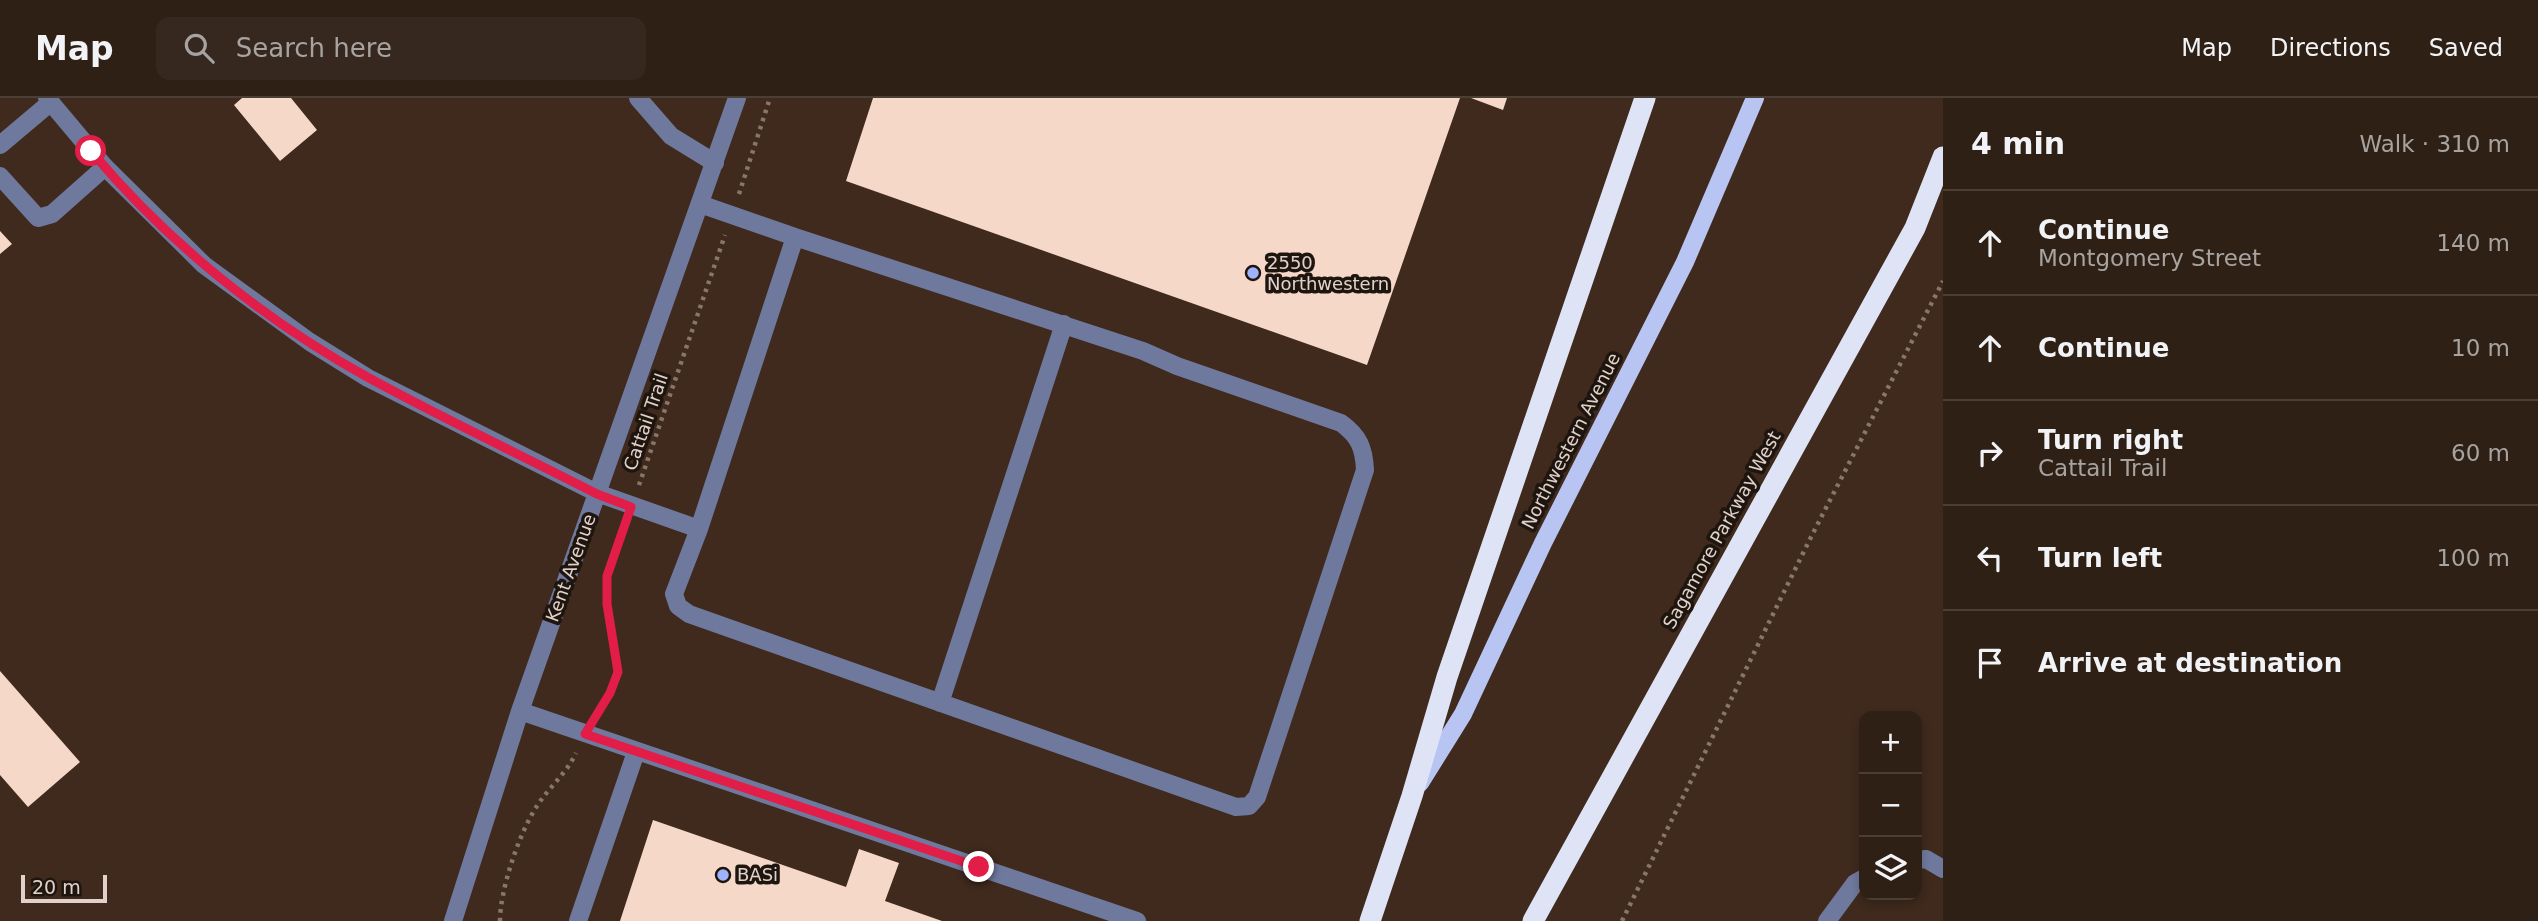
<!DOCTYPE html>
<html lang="en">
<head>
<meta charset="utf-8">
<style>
	body { margin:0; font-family:"DejaVu Sans",sans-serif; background:#37281f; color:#f1f3f6 }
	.controls { position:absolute; right:21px; bottom:21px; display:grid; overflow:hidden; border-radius:14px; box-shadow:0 4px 10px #0003 }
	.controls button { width:63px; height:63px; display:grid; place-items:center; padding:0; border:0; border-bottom:2px solid #4a3e35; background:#2f2016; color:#f1f3f6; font:35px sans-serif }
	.scale { position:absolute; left:21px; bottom:18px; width:86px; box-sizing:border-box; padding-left:7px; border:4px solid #e0d2ca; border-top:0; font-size:19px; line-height:24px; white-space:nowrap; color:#e0d2ca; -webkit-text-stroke:5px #1f150f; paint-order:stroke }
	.stop { position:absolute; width:21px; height:21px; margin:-16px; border:5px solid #e11d48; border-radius:50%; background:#fff }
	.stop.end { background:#e11d48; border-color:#fff; box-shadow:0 2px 7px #0008 }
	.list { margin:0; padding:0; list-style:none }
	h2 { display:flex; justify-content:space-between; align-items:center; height:91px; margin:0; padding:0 28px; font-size:30px }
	h2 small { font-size:23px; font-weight:400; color:#a7a3a1 }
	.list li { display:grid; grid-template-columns:46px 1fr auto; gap:21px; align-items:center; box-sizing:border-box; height:105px; padding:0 28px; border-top:2px solid #4a3e35 }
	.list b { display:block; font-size:26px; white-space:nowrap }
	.list p { margin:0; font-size:23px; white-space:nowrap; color:#a7a3a1 }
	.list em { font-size:23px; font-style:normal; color:#a7a3a1 }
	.icon { flex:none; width:38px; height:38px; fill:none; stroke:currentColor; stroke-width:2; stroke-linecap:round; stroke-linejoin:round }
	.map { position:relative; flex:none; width:1943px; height:823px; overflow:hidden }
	header { display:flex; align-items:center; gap:42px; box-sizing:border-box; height:98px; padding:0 35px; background:#2f2016; border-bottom:2px solid #4a3e35 }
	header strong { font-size:33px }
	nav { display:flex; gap:38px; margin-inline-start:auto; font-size:24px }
	.search { width:490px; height:63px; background:#37281f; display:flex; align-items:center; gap:18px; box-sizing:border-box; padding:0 24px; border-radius:14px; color:#a7a3a1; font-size:26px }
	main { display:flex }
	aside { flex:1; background:#2f2016 }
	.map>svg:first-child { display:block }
</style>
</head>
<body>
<header>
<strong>Map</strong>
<div class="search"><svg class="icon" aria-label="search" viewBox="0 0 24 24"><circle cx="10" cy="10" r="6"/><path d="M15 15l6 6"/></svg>Search here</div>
<nav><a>Map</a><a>Directions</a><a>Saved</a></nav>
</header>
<main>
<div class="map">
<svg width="1943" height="823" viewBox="0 0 1943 823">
	<rect width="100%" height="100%" fill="#3f2a1d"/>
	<path fill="#f5d8c8" d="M 242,0 L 291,0 L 317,32 L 280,63 L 234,7 Z
		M 873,0 L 1460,0 L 1367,267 L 846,83 Z
		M 1471,0 L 1507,0 L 1503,12 Z
		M 0,133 L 12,146 L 0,156 Z
		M 0,573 L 80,664 L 28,709 L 0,677 Z
		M 653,722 L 846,789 L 859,751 L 899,765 L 885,803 L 942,823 L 620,823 Z"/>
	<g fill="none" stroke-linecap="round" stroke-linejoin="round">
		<path stroke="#88766b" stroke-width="4.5" stroke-dasharray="3.5 5" stroke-linecap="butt" d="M 739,96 L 770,0
			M 639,387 L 725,137
			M 597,617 L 610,595 L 618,574 L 607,506 L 607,478 L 624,428
			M 500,823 C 500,792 519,735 537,708 C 549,689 566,676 576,655
			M 1622,823 L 1811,439 L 1943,183"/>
		<path stroke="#6f799d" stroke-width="18" d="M 47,0 L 105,69 L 204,167 L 310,244 L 368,280 L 597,395 L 699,431 L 795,139 L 700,106
			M 638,0 L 671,38 L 715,65
			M 0,47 L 51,4
			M 0,78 L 38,120 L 52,116 L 105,69
			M 699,431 L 674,496 L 678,508 L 689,516 L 1236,709 L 1249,708 L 1257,699 L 1365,372 C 1364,350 1359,338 1341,325 L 1177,268 L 1143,253 L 795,139
			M 940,605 L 1064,226
			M 520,613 L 1137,823
			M 1917,762 L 1926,761 L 1943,771
			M 453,823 L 520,613 L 737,0
			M 578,823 L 636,654
			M 1827,823 L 1855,785 L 1864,780"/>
		<path stroke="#b8c5f2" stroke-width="18" d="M 1420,685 L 1463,616 L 1543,445 L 1685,164 L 1755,0"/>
		<path stroke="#dee4f6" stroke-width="21" d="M 1370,823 L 1412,698 L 1447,579 L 1645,0
			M 1533,823 L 1915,130 L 1943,59"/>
	</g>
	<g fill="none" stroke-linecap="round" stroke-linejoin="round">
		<path stroke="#e11d48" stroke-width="9" d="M 91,53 C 167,144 265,223 369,280 C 444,321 521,357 597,396 L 631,409 L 607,478 L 607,506 L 618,574 L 610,595 L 585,636 L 979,769"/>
	</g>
	<g fill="#9fb3fd" stroke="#1f150f" stroke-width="2.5">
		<circle cx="1253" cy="175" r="7"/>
		<circle cx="723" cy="777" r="7"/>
	</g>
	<g text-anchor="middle" stroke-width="7" stroke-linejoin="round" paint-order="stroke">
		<g font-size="18" fill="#e0d2ca" stroke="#1f150f" text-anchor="start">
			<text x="1267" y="171">2550<tspan x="1267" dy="21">Northwestern</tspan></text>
			<text x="737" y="783">BASi</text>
		</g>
		<g font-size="18" fill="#e0d2ca" stroke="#1f150f">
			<text transform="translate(646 324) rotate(-71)" y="6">Cattail Trail</text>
			<text transform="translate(1571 343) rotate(-63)" y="6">Northwestern Avenue</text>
			<text transform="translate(1722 432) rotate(-61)" y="6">Sagamore Parkway West</text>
			<text transform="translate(571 470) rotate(-70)" y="6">Kent Avenue</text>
		</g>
	</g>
</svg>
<div class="controls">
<button>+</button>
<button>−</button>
<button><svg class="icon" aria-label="layers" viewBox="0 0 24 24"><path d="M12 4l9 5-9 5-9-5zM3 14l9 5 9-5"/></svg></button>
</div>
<div class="scale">20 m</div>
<div class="stop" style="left:91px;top:53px"></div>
<div class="stop end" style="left:979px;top:769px"></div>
</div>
<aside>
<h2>4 min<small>Walk · 310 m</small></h2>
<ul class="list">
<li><svg class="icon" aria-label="ahead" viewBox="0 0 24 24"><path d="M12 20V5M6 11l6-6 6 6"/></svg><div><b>Continue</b><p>Montgomery Street</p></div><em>140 m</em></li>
<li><svg class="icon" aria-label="ahead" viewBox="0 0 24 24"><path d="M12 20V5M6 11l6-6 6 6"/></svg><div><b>Continue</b></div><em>10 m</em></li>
<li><svg class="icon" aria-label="right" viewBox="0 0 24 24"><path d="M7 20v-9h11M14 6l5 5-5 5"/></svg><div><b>Turn right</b><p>Cattail Trail</p></div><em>60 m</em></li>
<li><svg class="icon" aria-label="left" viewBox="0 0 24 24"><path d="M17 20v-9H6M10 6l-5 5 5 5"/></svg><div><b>Turn left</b></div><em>100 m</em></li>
<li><svg class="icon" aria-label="arrive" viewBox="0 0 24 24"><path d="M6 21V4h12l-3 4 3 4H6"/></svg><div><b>Arrive at destination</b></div></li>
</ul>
</aside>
</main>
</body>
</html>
